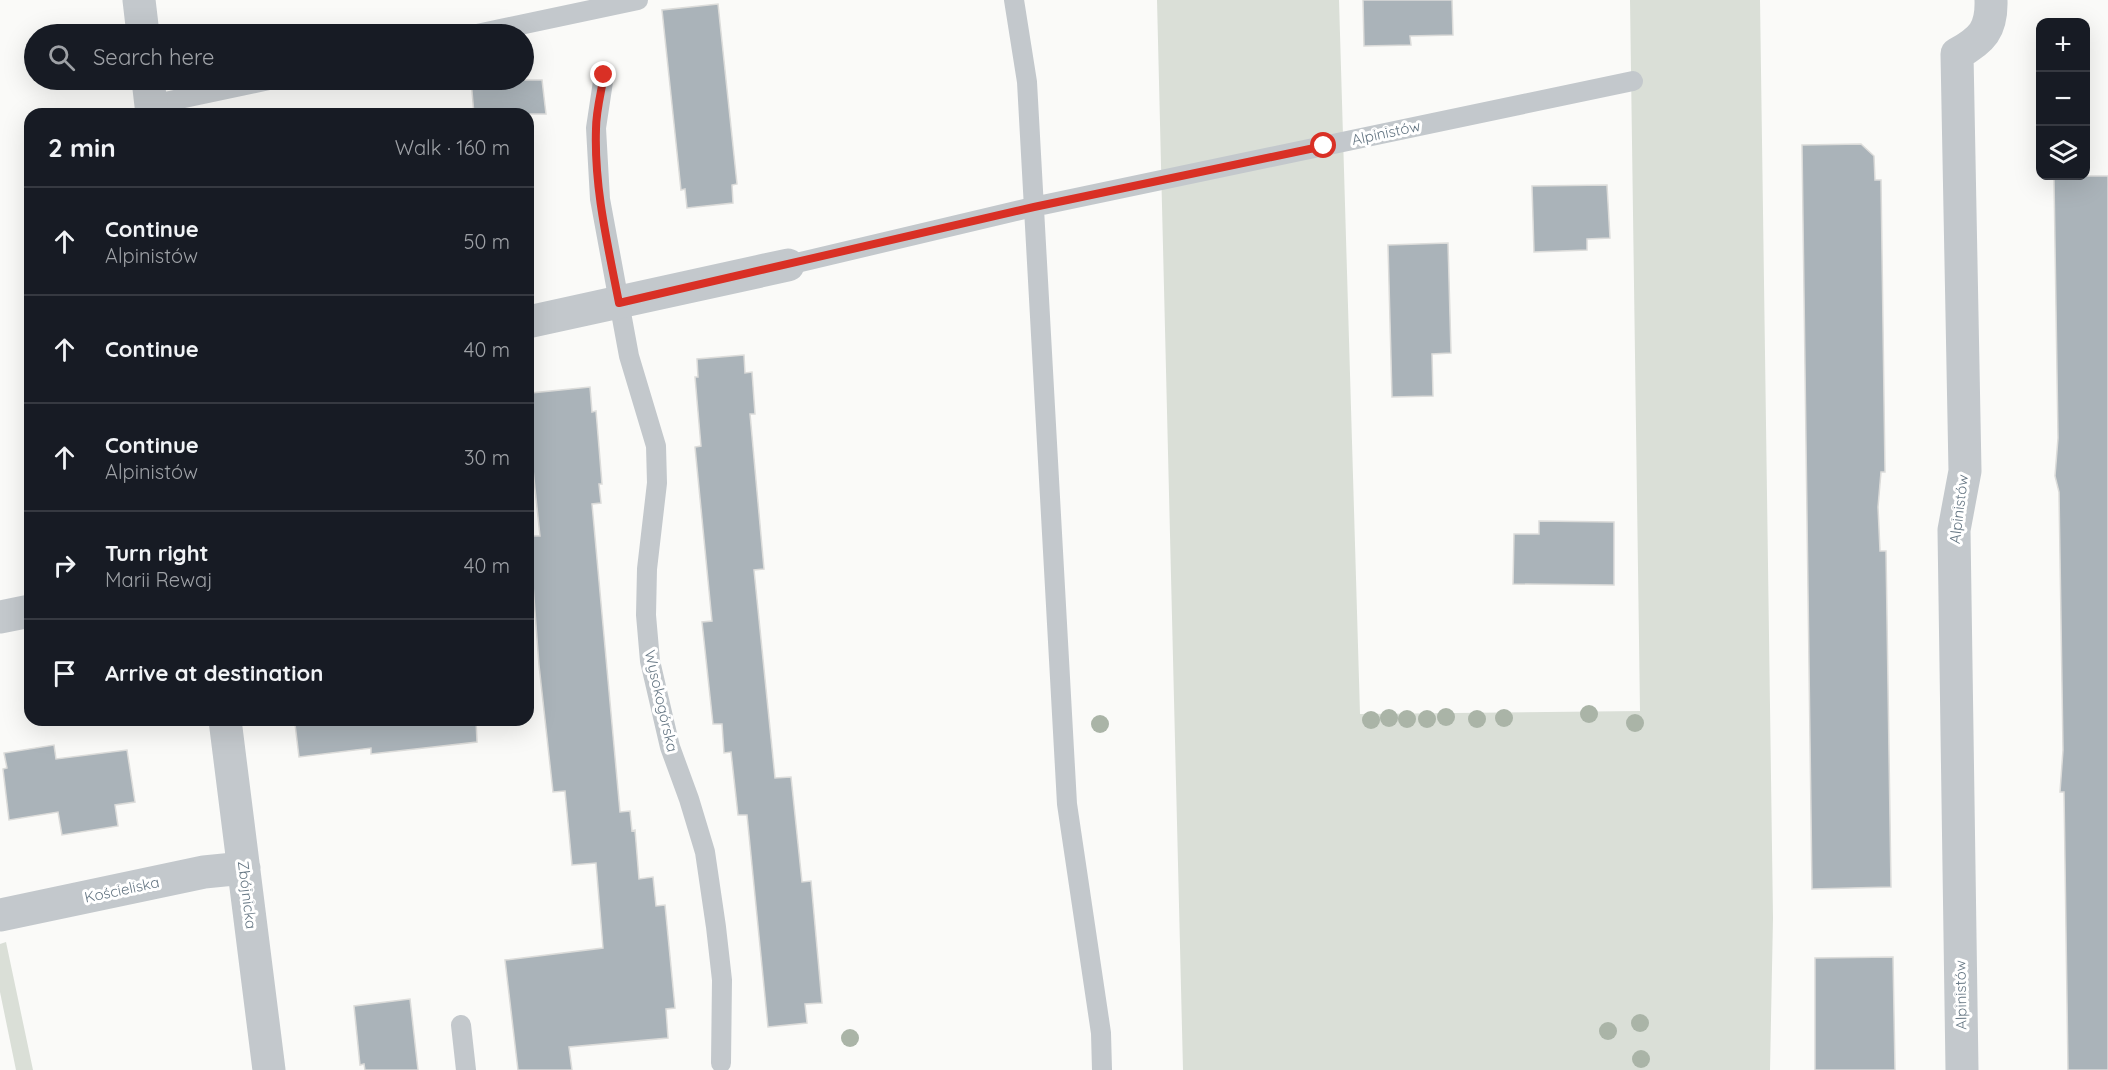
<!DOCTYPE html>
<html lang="en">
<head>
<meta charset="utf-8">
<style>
	body { margin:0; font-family:Quicksand,sans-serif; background:#242831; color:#f1f3f6 }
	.controls { position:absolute; right:18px; top:18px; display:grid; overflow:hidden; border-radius:12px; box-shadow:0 6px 24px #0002 }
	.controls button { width:54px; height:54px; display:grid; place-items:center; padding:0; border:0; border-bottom:2px solid #363941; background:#171b24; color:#f1f3f6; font:30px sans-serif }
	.stop { position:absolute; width:18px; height:18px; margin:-14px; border:4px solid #d93025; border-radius:50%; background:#fff }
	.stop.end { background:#d93025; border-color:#fff; box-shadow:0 2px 6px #0008 }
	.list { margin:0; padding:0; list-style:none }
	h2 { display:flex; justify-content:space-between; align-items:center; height:78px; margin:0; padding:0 24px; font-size:26px }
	h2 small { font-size:20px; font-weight:400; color:#9ea1a6 }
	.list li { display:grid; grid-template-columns:39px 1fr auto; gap:18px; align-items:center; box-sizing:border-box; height:108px; padding:0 24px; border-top:2px solid #363941 }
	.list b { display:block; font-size:22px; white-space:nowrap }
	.list p { margin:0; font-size:20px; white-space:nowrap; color:#9ea1a6 }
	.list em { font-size:20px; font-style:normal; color:#9ea1a6 }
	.icon { flex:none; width:33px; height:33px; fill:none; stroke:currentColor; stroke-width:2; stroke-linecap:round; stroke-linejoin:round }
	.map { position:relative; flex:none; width:2108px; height:1070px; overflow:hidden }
	.search { position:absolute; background:#171b24; box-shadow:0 6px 24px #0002; left:24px; top:24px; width:510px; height:66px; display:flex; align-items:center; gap:15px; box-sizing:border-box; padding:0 21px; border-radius:33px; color:#9ea1a6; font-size:22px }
	.panel { position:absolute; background:#171b24; box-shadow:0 6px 24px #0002; left:24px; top:108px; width:510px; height:618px; border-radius:18px }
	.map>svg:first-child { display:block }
</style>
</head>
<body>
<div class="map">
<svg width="2108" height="1070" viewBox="0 0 2108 1070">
	<rect width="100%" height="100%" fill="#fafaf8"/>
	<path fill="#dadfd7" d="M 1157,0 L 1339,0 L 1360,714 L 1640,711 L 1630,0 L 1760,0 L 1773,918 L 1770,1070 L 1183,1070 Z
		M 6,942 L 33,1070 L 16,1070 L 0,992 L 0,944 Z"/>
	<path fill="#aab3b9" stroke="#dcdcda" stroke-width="1.5" d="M 1363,0 L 1452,0 L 1453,35 L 1410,36 L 1411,45 L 1364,46 Z
		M 718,4 L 737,184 L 732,185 L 733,203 L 687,208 L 685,189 L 681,190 L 662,10 Z
		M 471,80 L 542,80 L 546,114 L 474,114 Z
		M 1861,144 L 1874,156 L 1875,180 L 1881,180 L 1885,472 L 1881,472 L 1878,507 L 1880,551 L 1886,551 L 1891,887 L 1812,889 L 1802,145 Z
		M 2063,176 L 2108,176 L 2108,1070 L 2068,1070 L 2064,792 L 2060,792 L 2063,750 L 2059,492 L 2055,476 L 2058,438 L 2054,179 L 2063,179 Z
		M 1607,185 L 1610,238 L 1587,239 L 1587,250 L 1534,252 L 1532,186 Z
		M 1448,243 L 1451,353 L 1432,354 L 1433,396 L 1392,397 L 1388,245 Z
		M 744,355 L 745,373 L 752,372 L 755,414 L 750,414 L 764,569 L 754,570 L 775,778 L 791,777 L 802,882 L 811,881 L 822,1003 L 805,1004 L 807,1023 L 768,1027 L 747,815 L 738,815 L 731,752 L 724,753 L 722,724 L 713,724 L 702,622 L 712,621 L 695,447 L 701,446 L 695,377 L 698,377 L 697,359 Z
		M 590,387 L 592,412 L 596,411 L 602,484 L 599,484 L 601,503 L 592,504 L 620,812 L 630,811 L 632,831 L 635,830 L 639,879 L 653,877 L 656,906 L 665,905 L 675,1008 L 666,1009 L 668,1038 L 569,1047 L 572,1070 L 518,1070 L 505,960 L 603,948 L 596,863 L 572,865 L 565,791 L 553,792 L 539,665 L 533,585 L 532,585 L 528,548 L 528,536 L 540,536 L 530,441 L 528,441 L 528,409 L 532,408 L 531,393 Z
		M 1539,521 L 1614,522 L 1614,585 L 1513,584 L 1514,534 L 1539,534 Z
		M 324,720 L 476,720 L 477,742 L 371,754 L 371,748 L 299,757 L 295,724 Z
		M 54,745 L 56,759 L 127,750 L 135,802 L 115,805 L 118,826 L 62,835 L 58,812 L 9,820 L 3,769 L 7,768 L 4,753 Z
		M 1893,957 L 1895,1070 L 1815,1070 L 1815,958 Z
		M 410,999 L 418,1070 L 365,1070 L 364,1064 L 360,1065 L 354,1006 Z"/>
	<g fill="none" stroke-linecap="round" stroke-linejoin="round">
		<path stroke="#c3c8cc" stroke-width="20" d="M 1014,0 L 1027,82 L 1067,804 L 1101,1033 L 1102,1070
			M 477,34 L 638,0
			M 604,75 L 596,128 L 600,199 L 629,356 L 656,446 L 657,483 L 647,569 L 646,615 L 650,661 L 670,747 L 689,799 L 705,852 L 716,927 L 722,980 L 721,1063
			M 151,105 L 269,80
			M 788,265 L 1033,207 L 1633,81
			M 461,1025 L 466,1070"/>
		<path stroke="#c3c8cc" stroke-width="33" d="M 139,0 L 143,34
			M 148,80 L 152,114
			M 528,322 L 788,265
			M 0,617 L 30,611
			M 225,720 L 269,1070
			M 0,915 L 204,872 L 244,868
			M 1962,1070 L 1954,530 L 1965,471 L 1957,54 C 1982,40 1992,30 1991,0"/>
	</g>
	<g fill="#aab4a7">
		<circle cx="1589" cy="714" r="9"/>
		<circle cx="1446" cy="717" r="9"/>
		<circle cx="1389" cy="718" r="9"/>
		<circle cx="1504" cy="718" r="9"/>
		<circle cx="1407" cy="719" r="9"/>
		<circle cx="1427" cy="719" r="9"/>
		<circle cx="1477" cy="719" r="9"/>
		<circle cx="1371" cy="720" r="9"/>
		<circle cx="1635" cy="723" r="9"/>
		<circle cx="1100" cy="724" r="9"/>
		<circle cx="1640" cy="1023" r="9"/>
		<circle cx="1608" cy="1031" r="9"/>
		<circle cx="850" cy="1038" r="9"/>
		<circle cx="1641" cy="1059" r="9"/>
	</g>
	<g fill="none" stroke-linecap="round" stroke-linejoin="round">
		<path stroke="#d93025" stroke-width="8" d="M 604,75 C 601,93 596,111 596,129 C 594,188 608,246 619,303 L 1034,207 L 1324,146"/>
	</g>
	<g text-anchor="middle" stroke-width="6" stroke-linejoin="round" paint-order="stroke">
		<g font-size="15" fill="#657683" stroke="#fff">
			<text transform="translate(1386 133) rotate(-12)" y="5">Alpinistów</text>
			<text transform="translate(1959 509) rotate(-83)" y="5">Alpinistów</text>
			<text transform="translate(661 701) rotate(77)" y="5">Wysokogórska</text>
			<text transform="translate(122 890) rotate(-12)" y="5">Kościeliska</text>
			<text transform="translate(247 895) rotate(83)" y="5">Zbójnicka</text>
			<text transform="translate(1961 995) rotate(-91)" y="5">Alpinistów</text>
		</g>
	</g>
</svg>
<div class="controls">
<button>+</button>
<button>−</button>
<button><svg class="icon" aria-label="layers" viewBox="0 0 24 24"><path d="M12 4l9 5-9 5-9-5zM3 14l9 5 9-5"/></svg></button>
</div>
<div class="stop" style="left:1324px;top:146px"></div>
<div class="stop end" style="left:604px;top:75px"></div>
<div class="search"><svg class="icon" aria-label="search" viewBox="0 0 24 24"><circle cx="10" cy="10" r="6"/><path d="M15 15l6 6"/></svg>Search here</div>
<section class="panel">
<h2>2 min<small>Walk · 160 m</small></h2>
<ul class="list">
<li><svg class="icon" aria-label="ahead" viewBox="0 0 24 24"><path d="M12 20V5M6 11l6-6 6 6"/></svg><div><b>Continue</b><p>Alpinistów</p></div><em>50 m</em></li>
<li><svg class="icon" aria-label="ahead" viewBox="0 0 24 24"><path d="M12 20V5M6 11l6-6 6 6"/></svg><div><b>Continue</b></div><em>40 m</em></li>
<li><svg class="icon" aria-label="ahead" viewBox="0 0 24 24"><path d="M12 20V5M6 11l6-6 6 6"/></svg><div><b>Continue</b><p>Alpinistów</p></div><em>30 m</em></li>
<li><svg class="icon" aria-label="right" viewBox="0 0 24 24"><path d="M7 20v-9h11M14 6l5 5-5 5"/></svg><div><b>Turn right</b><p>Marii Rewaj</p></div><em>40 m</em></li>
<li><svg class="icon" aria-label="arrive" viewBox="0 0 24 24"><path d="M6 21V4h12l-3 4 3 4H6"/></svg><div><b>Arrive at destination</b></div></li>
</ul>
</section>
</div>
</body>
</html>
